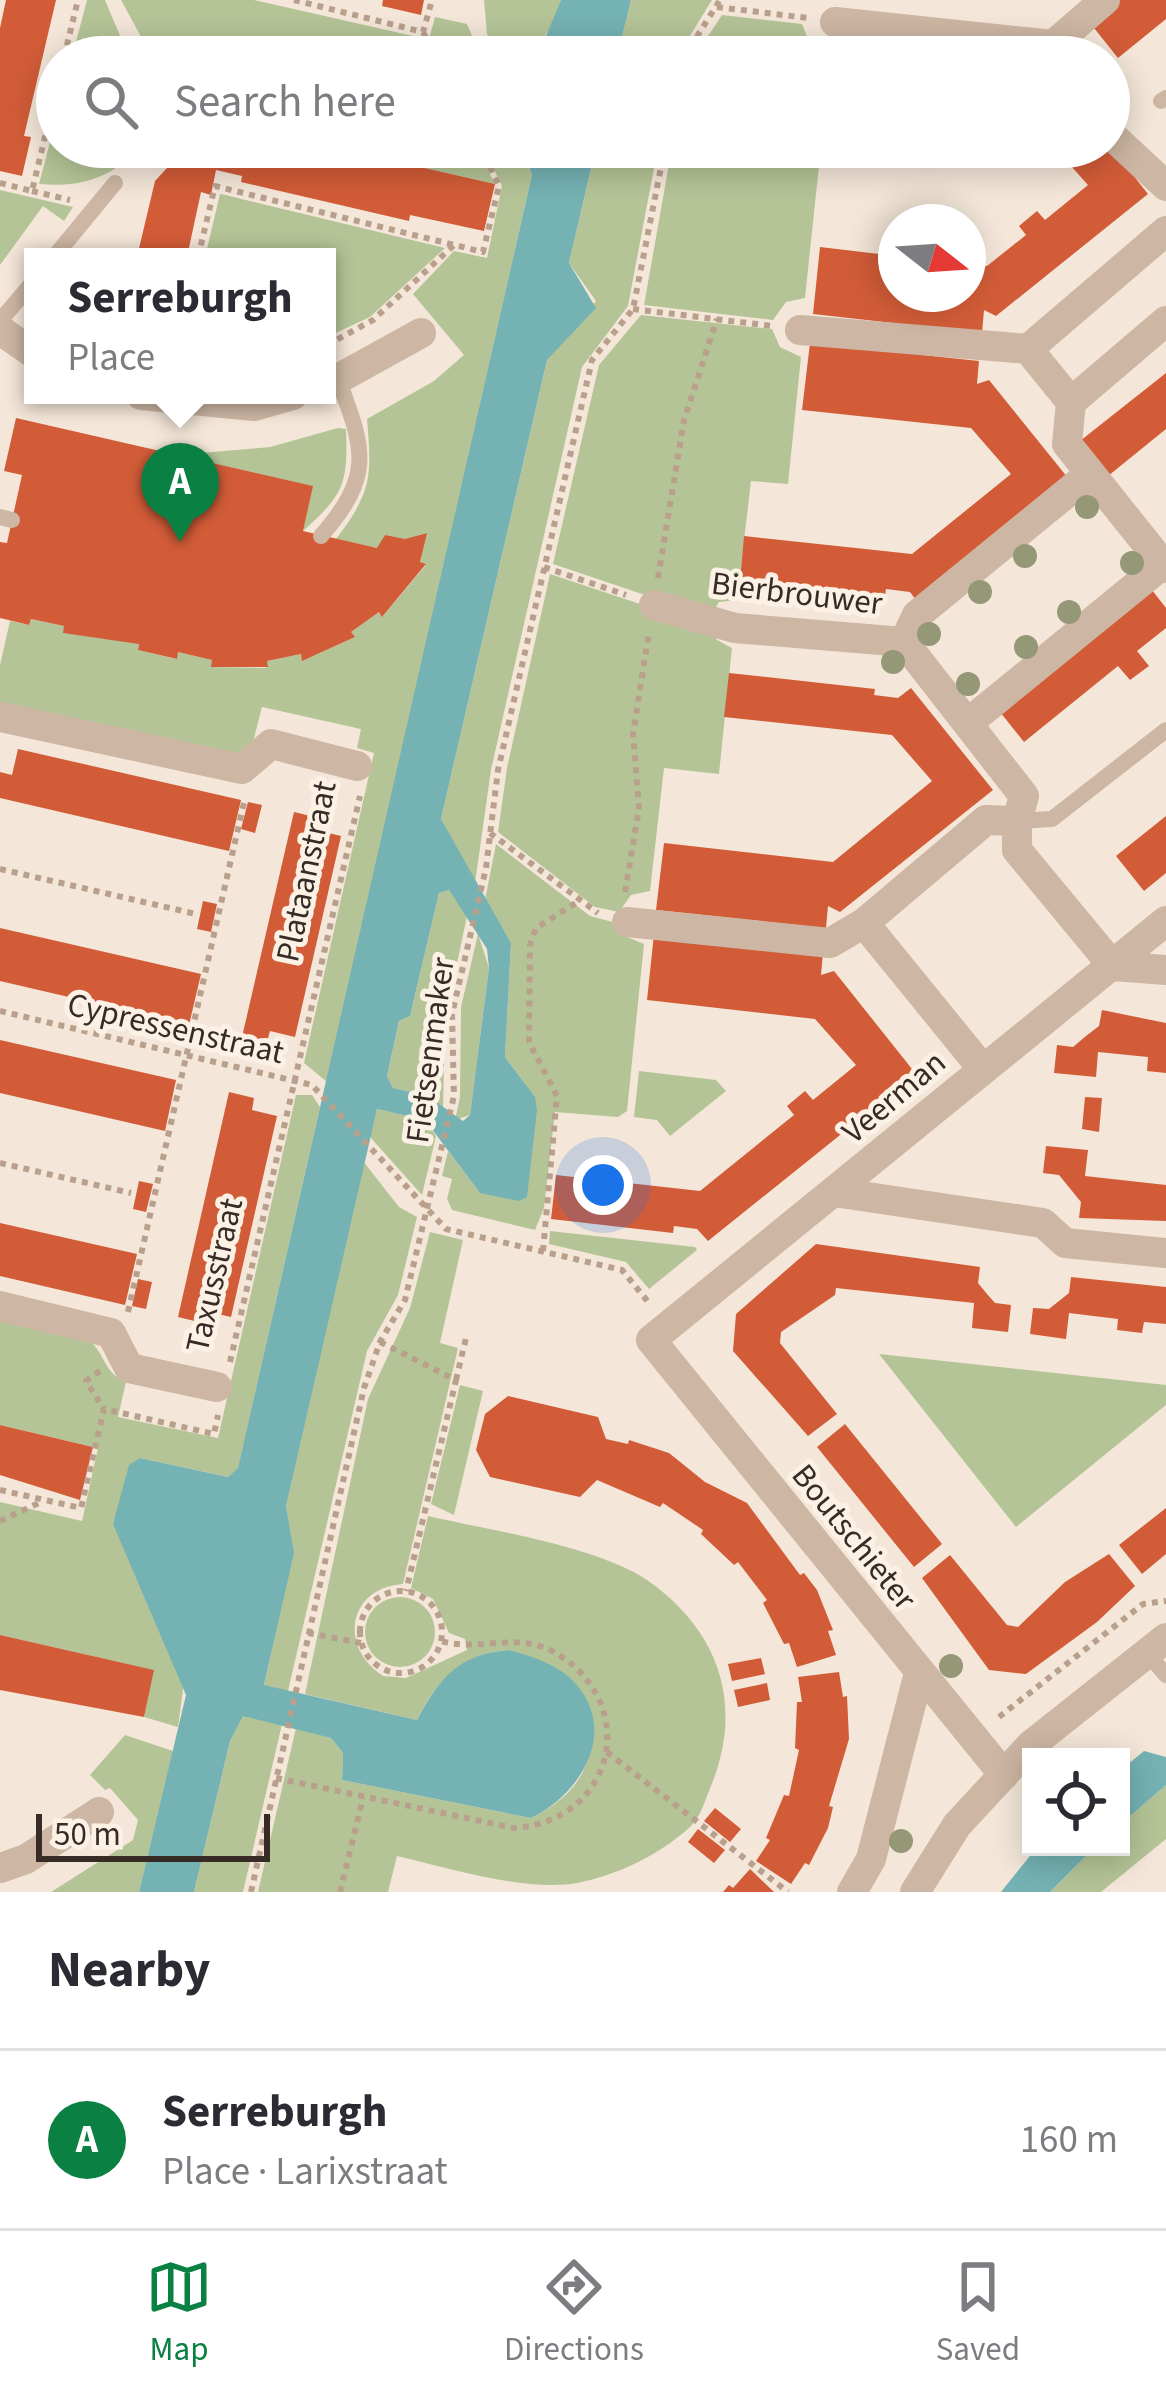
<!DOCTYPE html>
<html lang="en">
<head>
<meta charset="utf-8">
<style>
	body { margin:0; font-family:"Source Sans 3",sans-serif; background:#f2f2f3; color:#2b2b33 }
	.controls { position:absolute; right:36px; bottom:36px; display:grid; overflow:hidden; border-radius:0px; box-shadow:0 6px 30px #0003 }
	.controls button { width:108px; height:108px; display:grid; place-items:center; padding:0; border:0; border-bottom:3px solid #e1e1e2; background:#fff; color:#2b2b33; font:60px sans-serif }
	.compass { position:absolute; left:878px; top:204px; width:108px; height:108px; border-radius:50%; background:#fff; box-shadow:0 6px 30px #0003; rotate:107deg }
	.scale { position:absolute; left:36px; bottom:30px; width:234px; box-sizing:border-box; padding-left:12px; border:6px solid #372b26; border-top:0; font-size:33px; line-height:42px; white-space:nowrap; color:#372b26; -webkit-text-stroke:9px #fbf1e5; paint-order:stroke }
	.you { position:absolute; left:603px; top:1185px; width:42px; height:42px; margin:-30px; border:9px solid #fff; border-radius:50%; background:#1a73e8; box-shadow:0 0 0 18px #1a73e833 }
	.badge { display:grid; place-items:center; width:78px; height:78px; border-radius:50%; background:#0b8043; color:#fff; font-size:39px; font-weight:700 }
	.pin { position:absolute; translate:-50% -99px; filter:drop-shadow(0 3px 6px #0008) }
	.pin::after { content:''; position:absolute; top:63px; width:42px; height:36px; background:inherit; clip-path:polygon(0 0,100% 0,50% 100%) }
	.popup { position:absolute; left:24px; top:248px; width:312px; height:156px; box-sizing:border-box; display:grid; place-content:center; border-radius:0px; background:#fff; filter:drop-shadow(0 3px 9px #0005); font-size:39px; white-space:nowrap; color:#7c7c81 }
	.popup b { font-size:45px; color:#2b2b33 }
	.popup::after { content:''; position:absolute; left:50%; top:100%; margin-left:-24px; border:24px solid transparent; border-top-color:#fff }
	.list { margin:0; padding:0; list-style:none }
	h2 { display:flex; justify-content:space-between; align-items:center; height:156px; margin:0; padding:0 48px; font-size:51px }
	h2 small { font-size:39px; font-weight:400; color:#7c7c81 }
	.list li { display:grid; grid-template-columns:78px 1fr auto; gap:36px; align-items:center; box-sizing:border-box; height:180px; padding:0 48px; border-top:3px solid #e1e1e2 }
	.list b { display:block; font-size:45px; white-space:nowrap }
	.list p { margin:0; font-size:39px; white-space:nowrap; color:#7c7c81 }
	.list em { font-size:39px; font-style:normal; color:#7c7c81 }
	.icon { flex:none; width:66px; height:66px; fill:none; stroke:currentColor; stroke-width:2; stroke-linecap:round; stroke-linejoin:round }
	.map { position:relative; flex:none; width:1166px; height:1892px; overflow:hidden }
	.search { position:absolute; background:#fff; box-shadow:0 6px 30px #0003; left:36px; right:36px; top:36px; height:132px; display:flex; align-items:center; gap:30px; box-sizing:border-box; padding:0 42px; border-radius:66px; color:#7c7c81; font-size:45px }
	.sheet { height:336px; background:#fff }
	nav { display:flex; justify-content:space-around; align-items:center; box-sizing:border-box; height:168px; border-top:3px solid #e1e1e2; background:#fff; font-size:33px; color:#7c7c81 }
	nav a { display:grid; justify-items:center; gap:6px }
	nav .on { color:#0b8043 }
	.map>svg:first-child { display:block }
</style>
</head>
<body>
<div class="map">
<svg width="1166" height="1892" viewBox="0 0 1166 1892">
	<rect width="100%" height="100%" fill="#f4e7d9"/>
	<path fill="#b5c497" d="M 87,0 L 105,0 L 129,57 L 72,57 Z
		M 121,0 L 254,0 L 422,38 L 431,57 L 152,57 Z
		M 484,0 L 561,0 C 551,34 537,57 499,57 L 487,34 Z
		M 631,0 L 712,0 L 677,57 L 617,57 Z
		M 722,15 L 802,24 L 809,41 L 827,50 L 826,57 L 694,57 Z
		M 435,17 L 467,24 L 481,57 L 438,57 L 429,39 Z
		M 57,115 L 57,147 L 139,147 C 114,178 78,188 39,184 Z
		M 332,147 L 476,147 L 495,184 Z
		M 483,147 L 520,147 L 532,175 L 327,1082 L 304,1063 L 374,753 L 357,748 L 361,729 L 262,707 L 253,742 L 231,758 L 0,705 L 0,665 L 10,621 L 29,625 L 31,619 L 64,626 L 64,633 L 139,643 L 138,650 L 176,659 L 178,652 L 212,660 L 212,667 L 266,668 L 267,661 L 301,654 L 304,660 L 353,638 L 351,632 L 379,612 L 383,616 L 426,565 L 420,562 L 426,533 L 377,548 L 336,539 C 372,492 372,476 367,419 L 434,381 L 464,355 L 413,294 L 454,251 L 487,258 L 502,186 Z
		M 596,147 L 658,147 L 628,306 L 582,367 L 491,770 L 475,883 L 441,819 L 547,360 L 596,301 L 569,263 Z
		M 672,147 L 821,147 L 805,298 L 786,302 L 773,320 L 644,305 Z
		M 0,190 L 73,207 L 64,221 L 43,206 L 0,265 Z
		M 220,194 L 221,194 L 445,248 L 370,317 L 327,337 L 327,257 L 205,257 Z
		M 641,315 L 772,329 L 780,347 L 801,357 L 788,484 L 751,481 L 737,600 L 719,602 L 710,617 L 553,564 L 599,365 Z
		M 338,428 L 346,429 C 348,485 344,494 303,531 L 312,486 L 177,455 L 270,447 Z
		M 550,574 L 709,627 L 717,640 L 732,648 L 719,774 L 664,768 L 650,891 L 631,895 L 619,912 L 595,907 L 498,832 L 507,768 Z
		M 496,844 L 590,916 L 620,924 L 627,937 L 644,944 L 627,1111 L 618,1117 L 555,1112 L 544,1208 L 535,1230 L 452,1210 L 447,1199 L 452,1179 L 442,1176 L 448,1151 L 480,1193 L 526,1085 L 505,1057 L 511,943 L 485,900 Z
		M 449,890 L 467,916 L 445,1020 L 443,1110 L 428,1096 L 393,1088 L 387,1076 L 399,1021 L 410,1016 L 439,893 Z
		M 478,934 L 489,968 L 470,1115 L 455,1120 L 460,1097 L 461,1007 Z
		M 639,1071 L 716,1080 L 726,1091 L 670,1136 L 657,1120 L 634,1117 Z
		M 296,1095 L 312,1095 L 320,1107 L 238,1469 L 228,1477 L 140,1458 L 113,1523 L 184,1682 L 178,1727 L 144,1717 L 153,1670 L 0,1635 L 0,1502 L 82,1521 L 98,1448 L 0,1425 L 0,1316 C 26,1322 66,1324 87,1339 C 106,1352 102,1372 126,1382 L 118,1417 L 218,1438 Z
		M 377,1109 L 425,1120 L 436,1136 L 422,1195 L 370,1137 Z
		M 363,1161 L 399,1207 L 417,1217 L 398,1295 L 367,1351 L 288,1691 L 264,1686 L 293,1553 L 286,1506 Z
		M 550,1231 L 695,1247 L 697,1250 L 649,1289 L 626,1262 L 549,1244 Z
		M 430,1232 L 463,1240 L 440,1343 L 458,1348 L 403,1584 C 347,1588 339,1648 383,1676 L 406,1678 L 467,1650 L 465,1639 L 449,1633 L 433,1599 L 411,1588 L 428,1516 C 489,1530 596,1546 647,1580 C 720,1631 744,1705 711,1786 C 705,1800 701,1817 690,1827 C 659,1855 618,1875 577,1883 C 525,1892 448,1868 397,1856 L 388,1892 L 258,1892 L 296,1728 L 331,1738 L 343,1753 L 342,1780 L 531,1818 C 581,1794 602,1756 586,1701 L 509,1650 C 464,1653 436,1680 417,1720 L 305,1694 L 368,1399 L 410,1308 Z
		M 879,1354 L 1166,1385 L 1166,1405 L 1016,1527 Z
		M 460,1385 L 483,1391 L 454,1515 L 431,1504 Z
		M365 1632a35 35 0 1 1 70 0a35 35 0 1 1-70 0Z
		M 243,1715 L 282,1724 L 243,1892 L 194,1892 L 230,1741 Z
		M 125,1735 L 173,1751 L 139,1892 L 51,1892 L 133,1840 L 138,1820 L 110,1788 L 105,1790 L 90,1775 Z
		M 1166,1785 L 1166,1839 L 1101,1892 L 1050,1892 L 1095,1847 L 1121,1847 L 1121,1824 Z"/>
	<path fill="#75b2b4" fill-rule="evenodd" d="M 561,0 L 631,0 L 617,57 L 520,57 L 544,41 Z
		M 521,147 L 596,147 L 569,263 L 596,308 L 547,360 L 441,819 L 511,943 L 505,1057 L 535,1097 L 537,1110 L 527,1197 L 519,1201 L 480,1193 L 425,1120 L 377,1109 L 286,1506 L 294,1553 L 264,1685 L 417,1720 C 439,1678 459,1654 509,1650 C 530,1656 554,1663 570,1678 C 622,1727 582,1794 531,1818 L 342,1780 L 343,1753 L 331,1738 L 243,1716 L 230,1741 L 194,1892 L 139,1892 L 186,1695 L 113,1524 L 129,1465 L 140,1458 L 228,1477 L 238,1468 L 532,175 ZM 449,890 L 487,949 L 489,968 L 470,1115 L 463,1121 L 428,1096 L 393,1088 L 387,1076 L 399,1021 L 410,1016 L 439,893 Z
		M 1144,1751 L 1166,1757 L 1166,1785 L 1121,1824 L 1121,1770 Z
		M 1037,1847 L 1095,1847 L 1050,1892 L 1001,1892 Z"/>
	<path fill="#d25c38" d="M 6,0 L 56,0 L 24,136 L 31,137 L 22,176 L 0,171 L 0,28 Z
		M 383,0 L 424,0 L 421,15 L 382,6 Z
		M 1120,0 L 1166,0 L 1166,19 L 1118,58 L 1090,23 Z
		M 190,147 L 332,147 L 495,184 L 484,231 L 410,215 L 409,221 L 241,182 L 242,176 L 216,170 L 211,195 L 201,192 L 187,257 L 137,257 L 155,181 L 167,168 L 187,164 Z
		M 1054,147 L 1111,147 L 1148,194 L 996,316 L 984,310 L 982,333 L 813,314 L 820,247 L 896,256 L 896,294 L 968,294 L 968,264 L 987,266 L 1026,235 L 1019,226 L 1037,211 L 1045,220 L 1088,185 Z
		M 810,343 L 979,361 L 977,384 L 989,380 L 1072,483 L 919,604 L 910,592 L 886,589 L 885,596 L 740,580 L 744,536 L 912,554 L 1011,474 L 971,428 L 802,410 Z
		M 1166,373 L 1166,429 L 1108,476 L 1080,441 Z
		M 16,418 L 313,486 L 303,531 L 377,548 L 385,535 L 405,539 L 427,533 L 420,562 L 426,564 L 382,617 L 379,612 L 351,632 L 355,637 L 302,661 L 301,654 L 267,661 L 268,667 L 211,667 L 212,660 L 178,652 L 177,659 L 138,650 L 139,644 L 63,633 L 64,626 L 31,619 L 29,625 L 0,618 L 0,542 L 7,543 L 22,475 L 4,471 Z
		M 1148,585 L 1166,608 L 1166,628 L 1137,651 L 1149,666 L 1130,680 L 1118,666 L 1024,742 L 996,707 Z
		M 729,673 L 875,689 L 874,695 L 898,698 L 911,688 L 993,790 L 840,912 L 828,906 L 826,928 L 656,910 L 664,843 L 833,862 L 932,781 L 892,735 L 724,717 Z
		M 18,749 L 241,800 L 229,851 L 0,798 L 0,772 L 12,775 Z
		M 248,802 L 262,805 L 255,833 L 241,829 Z
		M 294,812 L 319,818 L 316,830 L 341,836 L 295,1037 L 270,1031 L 267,1042 L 242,1037 Z
		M 1166,816 L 1166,873 L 1144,891 L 1116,856 Z
		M 203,901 L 217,904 L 211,932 L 197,929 Z
		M 0,928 L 201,974 L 189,1025 L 0,981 Z
		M 654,934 L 823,952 L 821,975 L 834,971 L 916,1074 L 708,1241 L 697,1229 L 674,1226 L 673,1233 L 551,1219 L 556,1175 L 700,1191 L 794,1115 L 787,1106 L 805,1091 L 813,1100 L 856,1065 L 815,1019 L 647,1000 Z
		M 1102,1010 L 1166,1023 L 1166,1073 L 1147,1071 L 1148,1057 L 1098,1052 L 1096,1077 L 1054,1073 L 1057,1045 L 1073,1047 L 1086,1036 L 1099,1026 Z
		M 0,1040 L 176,1080 L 165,1131 L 0,1093 Z
		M 229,1092 L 254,1098 L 252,1110 L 277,1116 L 231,1317 L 205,1311 L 203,1323 L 178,1317 Z
		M 1085,1097 L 1102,1098 L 1099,1132 L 1082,1129 Z
		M 1046,1146 L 1088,1150 L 1085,1176 L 1166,1185 L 1166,1221 L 1079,1218 L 1081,1202 L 1059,1175 L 1043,1173 Z
		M 139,1181 L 153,1184 L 146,1212 L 133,1209 Z
		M 0,1223 L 137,1254 L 125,1305 L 0,1276 Z
		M 816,1244 L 980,1267 L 978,1283 L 987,1294 L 995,1303 L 1011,1305 L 1008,1332 L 972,1328 L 974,1303 L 836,1288 L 835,1295 L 781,1332 L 780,1343 L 837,1414 L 808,1436 L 733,1351 L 736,1314 Z
		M 1071,1277 L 1166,1287 L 1166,1324 L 1144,1322 L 1142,1333 L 1117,1330 L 1118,1319 L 1069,1313 L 1066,1339 L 1030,1334 L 1033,1308 L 1049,1309 L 1069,1293 Z
		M 138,1279 L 152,1282 L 146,1309 L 132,1306 Z
		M 508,1396 L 598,1417 L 606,1439 L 628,1444 L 629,1440 L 669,1453 L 705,1482 L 747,1503 L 800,1575 L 804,1573 L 817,1590 L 833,1630 L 828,1631 L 836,1655 L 797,1667 L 789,1643 L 784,1644 L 763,1603 L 767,1600 L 738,1562 L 734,1565 L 701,1534 L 703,1530 L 663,1503 L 660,1507 L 597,1480 L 580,1497 L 490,1477 L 476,1450 L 485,1414 Z
		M 845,1424 L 942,1544 L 914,1567 L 817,1447 Z
		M 0,1425 L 93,1447 L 80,1500 L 0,1475 Z
		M 1166,1508 L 1166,1554 L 1142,1574 L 1119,1545 Z
		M 1109,1554 L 1135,1586 L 1097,1622 L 1026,1674 L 989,1670 L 922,1578 L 950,1555 L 1007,1625 L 1018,1627 L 1065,1582 Z
		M 0,1635 L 154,1670 L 144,1717 L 0,1690 Z
		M 761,1658 L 765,1674 L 732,1681 L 728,1664 Z
		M 839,1672 L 843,1697 L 847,1696 L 849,1739 L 829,1806 L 833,1807 L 828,1828 L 809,1865 L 805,1863 L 791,1884 L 756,1861 L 770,1840 L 766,1838 L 784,1795 L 789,1796 L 799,1750 L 795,1748 L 797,1702 L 802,1702 L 798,1677 Z
		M 767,1683 L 770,1700 L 738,1707 L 734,1690 Z
		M 715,1808 L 741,1829 L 730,1842 L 704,1821 Z
		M 698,1829 L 725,1850 L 714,1863 L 688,1842 Z
		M 750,1869 L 774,1892 L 723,1892 L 729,1885 L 733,1888 Z"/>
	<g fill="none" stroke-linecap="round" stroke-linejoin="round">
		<path stroke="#b9a08d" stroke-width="6" stroke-dasharray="6 6" stroke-linecap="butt" d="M 294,0 L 423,32 L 432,0
			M 717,7 L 808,18
			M 423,32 L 436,57
			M 64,57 L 78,0
			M 684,57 L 720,0
			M 0,183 L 32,191 L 57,87
			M 32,191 L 70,200
			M 198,257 L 215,186 L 483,252 L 499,186 L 480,147
			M 633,309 L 772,326
			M 327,345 L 373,320 L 454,245
			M 544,567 L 626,595
			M 658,578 L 684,420 L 717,319
			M 490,833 L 598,913
			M 0,869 L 196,914
			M 625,892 L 639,808 L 633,734 L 649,632
			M 0,1011 L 312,1085 L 446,1229 L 622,1270 L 649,1303
			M 0,1163 L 131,1193
			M 543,1251 L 557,1096 L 529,1042 L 530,945 L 536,928 L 579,901
			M 128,1312 L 245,798
			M 380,1342 L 456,1380 L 406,1591
			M 230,1362 L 360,796
			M 100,1371 L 86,1381 L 104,1409
			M 456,1380 L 466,1338
			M 0,1490 L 81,1508 L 104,1409 L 214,1434 L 218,1415
			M 0,1521 L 41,1502
			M360 1632a41 41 0 1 1 82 0a41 41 0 1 1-82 0Z
			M 308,1633 L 361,1643
			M 999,1717 L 1143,1604 L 1166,1601
			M 607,1752 L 788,1892
			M 276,1778 L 514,1828 C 612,1822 642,1708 559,1655 C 519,1629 482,1653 441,1641
			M 251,1892 L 364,1388 L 380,1342 L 405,1300 L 454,1096 L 452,1014 L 486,868 L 498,770 L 592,360 L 633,309 L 665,147
			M 340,1892 L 363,1798"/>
		<path stroke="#cdb6a3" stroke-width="16" d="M 1161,101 L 1166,98
			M 54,257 L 115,183
			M 0,321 L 33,282
			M 0,517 L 12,520
			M 321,536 C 372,477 366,452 339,382
			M 1017,821 L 1052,819 L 1166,730
			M 1147,1653 L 1166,1675"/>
		<path stroke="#cdb6a3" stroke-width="30" d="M 835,22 L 1053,45 L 1058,57
			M 1053,45 L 1105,0
			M 1109,133 L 1166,186
			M 1166,231 L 1028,349 L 1071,402 L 1166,321
			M 0,330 L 33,353
			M 800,330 L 1028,349
			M 327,385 L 421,333
			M 141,395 L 254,406 L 293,395
			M 1071,402 L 1067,444 L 1166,568
			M 654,605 L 735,628 L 904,642 L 1024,796 L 1017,821
			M 904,642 L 917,615 L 1090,474
			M 0,717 L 242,769 L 271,744 L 357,766
			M 969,722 L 1163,564
			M 627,922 L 830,943 L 864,923
			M 982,1068 L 864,923 L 986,820 L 1017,821 L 1017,850 L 1113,966 L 1166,970
			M 834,1192 L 1043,1223 L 1065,1243 L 1166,1253
			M 0,1306 L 111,1333 L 129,1368 L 217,1387
			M 1004,1775 L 651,1340 L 1166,921
			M 0,1868 L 26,1859 L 99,1812
			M 852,1892 L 871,1859 L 919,1673
			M 915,1892 L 957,1825 L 1031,1745 L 1166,1638"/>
	</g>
	<g fill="#959877">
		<circle cx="1087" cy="507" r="12"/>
		<circle cx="1025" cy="556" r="12"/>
		<circle cx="1132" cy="563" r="12"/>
		<circle cx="980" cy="592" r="12"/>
		<circle cx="1069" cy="612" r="12"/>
		<circle cx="929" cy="634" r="12"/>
		<circle cx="1026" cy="647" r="12"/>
		<circle cx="893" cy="662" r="12"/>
		<circle cx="968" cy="684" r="12"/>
		<circle cx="951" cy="1666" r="12"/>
		<circle cx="901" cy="1841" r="12"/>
	</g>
	<g text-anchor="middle" stroke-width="10" stroke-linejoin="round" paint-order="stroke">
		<g font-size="33" fill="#372b26" stroke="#fbf1e5">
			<text transform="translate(797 592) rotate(7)" y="12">Bierbrouwer</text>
			<text transform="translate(305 871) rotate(-78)" y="12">Plataanstraat</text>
			<text transform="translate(176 1027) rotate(13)" y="12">Cypressenstraat</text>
			<text transform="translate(429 1050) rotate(-82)" y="12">Fietsenmaker</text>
			<text transform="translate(893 1096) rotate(-40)" y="12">Veerman</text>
			<text transform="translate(213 1275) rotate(-77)" y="12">Taxusstraat</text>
			<text transform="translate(855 1536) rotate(51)" y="12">Boutschieter</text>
		</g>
	</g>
</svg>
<div class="controls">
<button><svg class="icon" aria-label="locate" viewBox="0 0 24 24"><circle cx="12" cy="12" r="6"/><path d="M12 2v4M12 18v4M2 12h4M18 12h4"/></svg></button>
</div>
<svg class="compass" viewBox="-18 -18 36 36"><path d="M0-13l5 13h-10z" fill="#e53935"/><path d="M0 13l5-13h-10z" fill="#7c7c81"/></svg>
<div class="scale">50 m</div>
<div class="you"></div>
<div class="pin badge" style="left:180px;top:542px">A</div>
<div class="popup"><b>Serreburgh</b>Place</div>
<div class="search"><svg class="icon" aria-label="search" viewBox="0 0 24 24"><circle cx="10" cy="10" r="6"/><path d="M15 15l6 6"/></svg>Search here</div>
</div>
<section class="sheet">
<h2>Nearby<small></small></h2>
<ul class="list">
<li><span class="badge">A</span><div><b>Serreburgh</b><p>Place · Larixstraat</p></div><em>160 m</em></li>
</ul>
</section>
<nav>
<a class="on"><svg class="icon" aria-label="map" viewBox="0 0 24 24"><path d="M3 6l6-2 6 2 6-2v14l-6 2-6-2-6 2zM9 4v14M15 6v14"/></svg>Map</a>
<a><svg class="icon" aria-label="directions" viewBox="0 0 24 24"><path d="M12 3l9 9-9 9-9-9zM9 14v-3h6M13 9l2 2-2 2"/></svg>Directions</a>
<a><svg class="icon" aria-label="saved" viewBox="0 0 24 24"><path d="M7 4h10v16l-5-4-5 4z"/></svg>Saved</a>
</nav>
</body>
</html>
